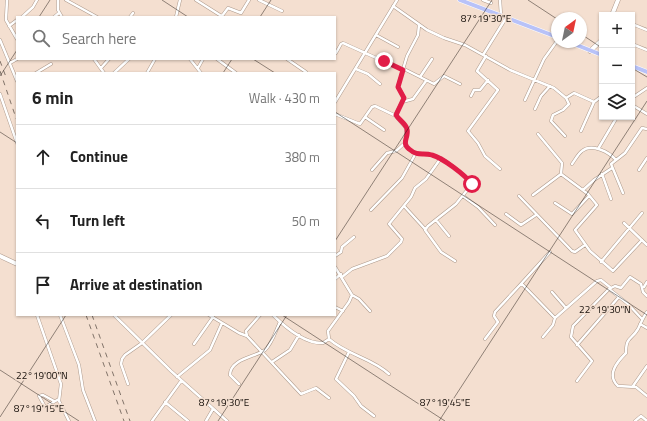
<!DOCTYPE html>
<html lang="en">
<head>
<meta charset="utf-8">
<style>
	body { margin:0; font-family:"Titillium Web",sans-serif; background:#f6f6f6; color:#222 }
	.controls { position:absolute; right:12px; top:12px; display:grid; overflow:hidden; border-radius:0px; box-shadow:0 1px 3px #0004 }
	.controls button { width:36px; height:36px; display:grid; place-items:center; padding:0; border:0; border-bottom:1px solid #e0e0e0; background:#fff; color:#222; font:20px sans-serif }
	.compass { position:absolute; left:551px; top:12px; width:36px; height:36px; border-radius:50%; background:#fff; box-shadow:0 1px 3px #0004; rotate:33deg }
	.stop { position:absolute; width:12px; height:12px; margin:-9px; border:3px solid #e11d48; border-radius:50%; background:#fff }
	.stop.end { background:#e11d48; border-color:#fff; box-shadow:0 1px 4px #0008 }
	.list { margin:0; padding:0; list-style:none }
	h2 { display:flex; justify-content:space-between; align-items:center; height:52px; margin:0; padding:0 16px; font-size:17px }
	h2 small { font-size:13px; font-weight:400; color:#767676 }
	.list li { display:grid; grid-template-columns:26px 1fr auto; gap:12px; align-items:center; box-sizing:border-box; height:64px; padding:0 16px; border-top:1px solid #e0e0e0 }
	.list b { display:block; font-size:15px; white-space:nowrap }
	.list em { font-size:13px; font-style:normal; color:#767676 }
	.icon { flex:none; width:22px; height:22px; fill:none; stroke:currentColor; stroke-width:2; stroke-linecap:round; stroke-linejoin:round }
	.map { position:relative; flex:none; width:647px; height:421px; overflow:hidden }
	.search { position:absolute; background:#fff; box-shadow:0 1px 3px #0004; left:16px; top:16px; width:320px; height:44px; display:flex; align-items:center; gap:10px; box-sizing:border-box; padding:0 14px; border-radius:0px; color:#767676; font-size:15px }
	.panel { position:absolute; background:#fff; box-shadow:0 1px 3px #0004; left:16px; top:72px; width:320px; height:244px; border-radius:0px }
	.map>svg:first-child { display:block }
</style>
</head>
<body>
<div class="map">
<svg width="647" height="421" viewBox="0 0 647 421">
	<rect width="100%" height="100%" fill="#f4dfd0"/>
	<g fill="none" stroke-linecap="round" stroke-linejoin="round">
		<defs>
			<path id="street" d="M 7,0 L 6,20 L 17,39
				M 58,0 L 58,10 L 62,17
				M 66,0 L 97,17
				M 196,0 L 223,17
				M 259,0 L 282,11
				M 483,0 L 491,3
				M 500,0 L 501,15
				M 393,6 L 427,30 L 444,38 L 465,45 L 510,70 L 554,88 L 566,98 L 574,93 L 594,102 L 602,96
				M 222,16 L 228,8 L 241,13 L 249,0
				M 22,17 L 33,7 L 37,0
				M 54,17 L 59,13
				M 130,17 L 133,13
				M 176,17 L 180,0
				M 632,24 L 647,30
				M 419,25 L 418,35 L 407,56 L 398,86 L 404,98 L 395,115 C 406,130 408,123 405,143 C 411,159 428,151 440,158 C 450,163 465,175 472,184 L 456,204 L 428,226 L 425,230 L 441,252 L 455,261
				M 9,26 L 17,20
				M 376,35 L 398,47
				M 0,40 L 17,81
				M 632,44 L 647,50
				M 336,53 L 341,44 L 343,43 L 403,70
				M 483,55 L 506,18
				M 486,56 L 477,71 L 498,90 L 468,131 L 478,143 L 485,156 L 500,169
				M 94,59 L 104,73
				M 190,59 L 201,73
				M 217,59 L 236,73
				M 287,59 L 306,72
				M 10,63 L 17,59
				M 101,68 L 109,59
				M 198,68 L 203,59
				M 356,69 L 368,74 L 380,84
				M 404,69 L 434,84 L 444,76 L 460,84
				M 36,73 L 51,64
				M 114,73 L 129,59
				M 147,73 L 155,59
				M 420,77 L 432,59
				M 0,94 L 17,143
				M 471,96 L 474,90 L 480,90 L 488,80
				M 632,98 L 647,88
				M 525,100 L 544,59 L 557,41
				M 335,102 L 397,0
				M 402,102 L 413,99 L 426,81
				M 632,105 L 647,114
				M 535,109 L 541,96 L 550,86
				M 335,114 L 360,124 L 372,107 L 375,106 L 396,116
				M 365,117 L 384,130
				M 581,131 L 594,102
				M 538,134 L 562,163 L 561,174 L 588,194 L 597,205 L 575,230 L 590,251 L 613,271 L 642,240
				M 565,136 L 551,121 L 553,115 L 563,110 L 569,104 L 566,98
				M 598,149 L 617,117
				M 572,164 C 575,160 578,154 582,151 C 592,143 609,152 616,160
				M 372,170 L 387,153 L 396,151 L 405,143
				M 639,170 L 647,158
				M 602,174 L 611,199
				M 583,190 L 594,180 L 612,168
				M 623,193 L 611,164 L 625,153 L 642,128 L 647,129
				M 533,195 L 561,174
				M 463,196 L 478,207 L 495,225
				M 519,196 L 572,251 L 575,252 L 585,245
				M 555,203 L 572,214 L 589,196
				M 404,206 L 425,229
				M 371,210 L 402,178 L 416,153
				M 506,214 L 521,225 L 536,215
				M 436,220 L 449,236
				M 624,223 L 647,245
				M 335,256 L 341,252 L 342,247 L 354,237
				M 601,262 L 642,213
				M 335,267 L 352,295 L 349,302 L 328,331 L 329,339 C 347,355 372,358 389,374
				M 342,277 L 352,269 L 387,256 L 401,242 L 402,239 L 389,224 L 411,197 L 415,188 L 426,179 L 441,158
				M 335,279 L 341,274
				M 520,285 L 550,252
				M 644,287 L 647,282
				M 609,289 L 628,304 L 642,319
				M 552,292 L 566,308
				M 352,295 L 359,299 L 370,311
				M 335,307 L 343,311
				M 647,312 C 643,317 641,323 638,329 C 631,341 626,336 626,353 C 617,362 606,375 618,386 L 636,387 L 647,396
				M 37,315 L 61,384 L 59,401 L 69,421
				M 60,315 L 79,365 L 83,390 L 95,421
				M 114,315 L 171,371 L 227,421
				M 209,315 L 239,333 L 247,336
				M 260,315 L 246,331 L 247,336 L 301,394 L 316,388 L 329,398
				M 273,315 C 285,327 304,344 323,343 L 329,339
				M 640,324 L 647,328
				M 543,337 L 553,325 L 555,318 L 597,281 L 601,280 L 611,288
				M 485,339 L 498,322 L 494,316 L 495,312 L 520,285 L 523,285 L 555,318
				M 194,344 L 213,317
				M 577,345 L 618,298
				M 349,352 L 336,379 L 354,396 L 361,406 L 374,416
				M 272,362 L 290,350 L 299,335
				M 177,377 L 210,350 L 222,323
				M 577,381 L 592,361 L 571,337 L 573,326 L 609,289 L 615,286 L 621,288 L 630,277 L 641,284 L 643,292 L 647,296
				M 128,384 L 121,364 L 122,359 L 125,355 L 142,343 L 171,315
				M 239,384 L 230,375 C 230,359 255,357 265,350 C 272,344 276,330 280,322
				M 633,386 L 647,366
				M 54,401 L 43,395 L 39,396 L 45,407 L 59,399
				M 165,402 L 188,421
				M 152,421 L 181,381
				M 206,421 L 213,409
				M 635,421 L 641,416 L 647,421"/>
			<path id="secondary" d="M 612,15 L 618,0
				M 590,51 L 602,40
				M 0,256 L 17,264"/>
			<path id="primary" d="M 460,0 L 557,37
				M 569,42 L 602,55
				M 632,66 L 647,72"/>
		</defs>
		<use href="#street" stroke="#ae9a8c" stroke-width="3.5"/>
		<use href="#secondary" stroke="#ae9a8c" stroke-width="5"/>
		<use href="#primary" stroke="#fff" stroke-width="5"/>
		<use href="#street" stroke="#fff" stroke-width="2.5"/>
		<use href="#secondary" stroke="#fff" stroke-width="4"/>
		<use href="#primary" stroke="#b8c2f8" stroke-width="4"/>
		<path stroke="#817369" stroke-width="1" stroke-dasharray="5 5" stroke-linecap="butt" d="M 0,61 L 6,77
			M 0,71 L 17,121
			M 86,315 L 124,421
			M 92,315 L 130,421"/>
	</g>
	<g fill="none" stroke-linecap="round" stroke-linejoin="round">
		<path stroke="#e11d48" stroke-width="5" d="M 384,61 L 403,70 L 398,87 L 404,98 L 396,115 C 399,120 406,124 407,129 C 409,137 401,143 409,149 C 418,157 423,152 432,155 C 443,158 465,175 472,184"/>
	</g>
	<path fill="none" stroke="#150e09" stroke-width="1" stroke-opacity="0.45" d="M 162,0 L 188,17M 528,0 L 557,19M 39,17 L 50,0M 260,17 L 271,0M 581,34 L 602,48M 253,59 L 275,73M 632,68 L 647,77M 223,73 L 232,59M 0,76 L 17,50M 335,112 L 647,315M 0,132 L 17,143M 335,241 L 492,0M 282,315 L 445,421M 0,370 L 79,421M 0,417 L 66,315M 218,421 L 287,315M 439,421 L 647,101"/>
	<g font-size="10" text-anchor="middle" fill="#150e09" stroke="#f4dfd0" stroke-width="3" stroke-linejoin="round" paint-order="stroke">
		<text x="486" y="22">87°19'30"E</text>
		<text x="605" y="313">22°19'30"N</text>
		<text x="42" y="379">22°19'00"N</text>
		<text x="224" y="406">87°19'30"E</text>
		<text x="445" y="406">87°19'45"E</text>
		<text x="39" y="412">87°19'15"E</text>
	</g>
</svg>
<div class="controls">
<button>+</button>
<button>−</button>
<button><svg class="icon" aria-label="layers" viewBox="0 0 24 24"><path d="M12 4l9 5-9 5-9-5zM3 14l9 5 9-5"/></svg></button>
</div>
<svg class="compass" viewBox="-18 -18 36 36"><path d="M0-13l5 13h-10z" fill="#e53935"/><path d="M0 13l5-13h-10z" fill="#767676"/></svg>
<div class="stop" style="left:472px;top:184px"></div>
<div class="stop end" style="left:384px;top:61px"></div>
<div class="search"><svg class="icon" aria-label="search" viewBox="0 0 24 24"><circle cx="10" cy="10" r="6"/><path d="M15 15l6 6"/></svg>Search here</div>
<section class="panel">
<h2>6 min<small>Walk · 430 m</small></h2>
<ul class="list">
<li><svg class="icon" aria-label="ahead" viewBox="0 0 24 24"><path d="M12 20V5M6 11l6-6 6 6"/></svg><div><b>Continue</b></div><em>380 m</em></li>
<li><svg class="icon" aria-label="left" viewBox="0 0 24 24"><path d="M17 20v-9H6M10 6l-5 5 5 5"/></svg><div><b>Turn left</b></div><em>50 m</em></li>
<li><svg class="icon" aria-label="arrive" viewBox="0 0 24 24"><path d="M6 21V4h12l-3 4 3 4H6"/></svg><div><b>Arrive at destination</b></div></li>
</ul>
</section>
</div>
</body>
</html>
